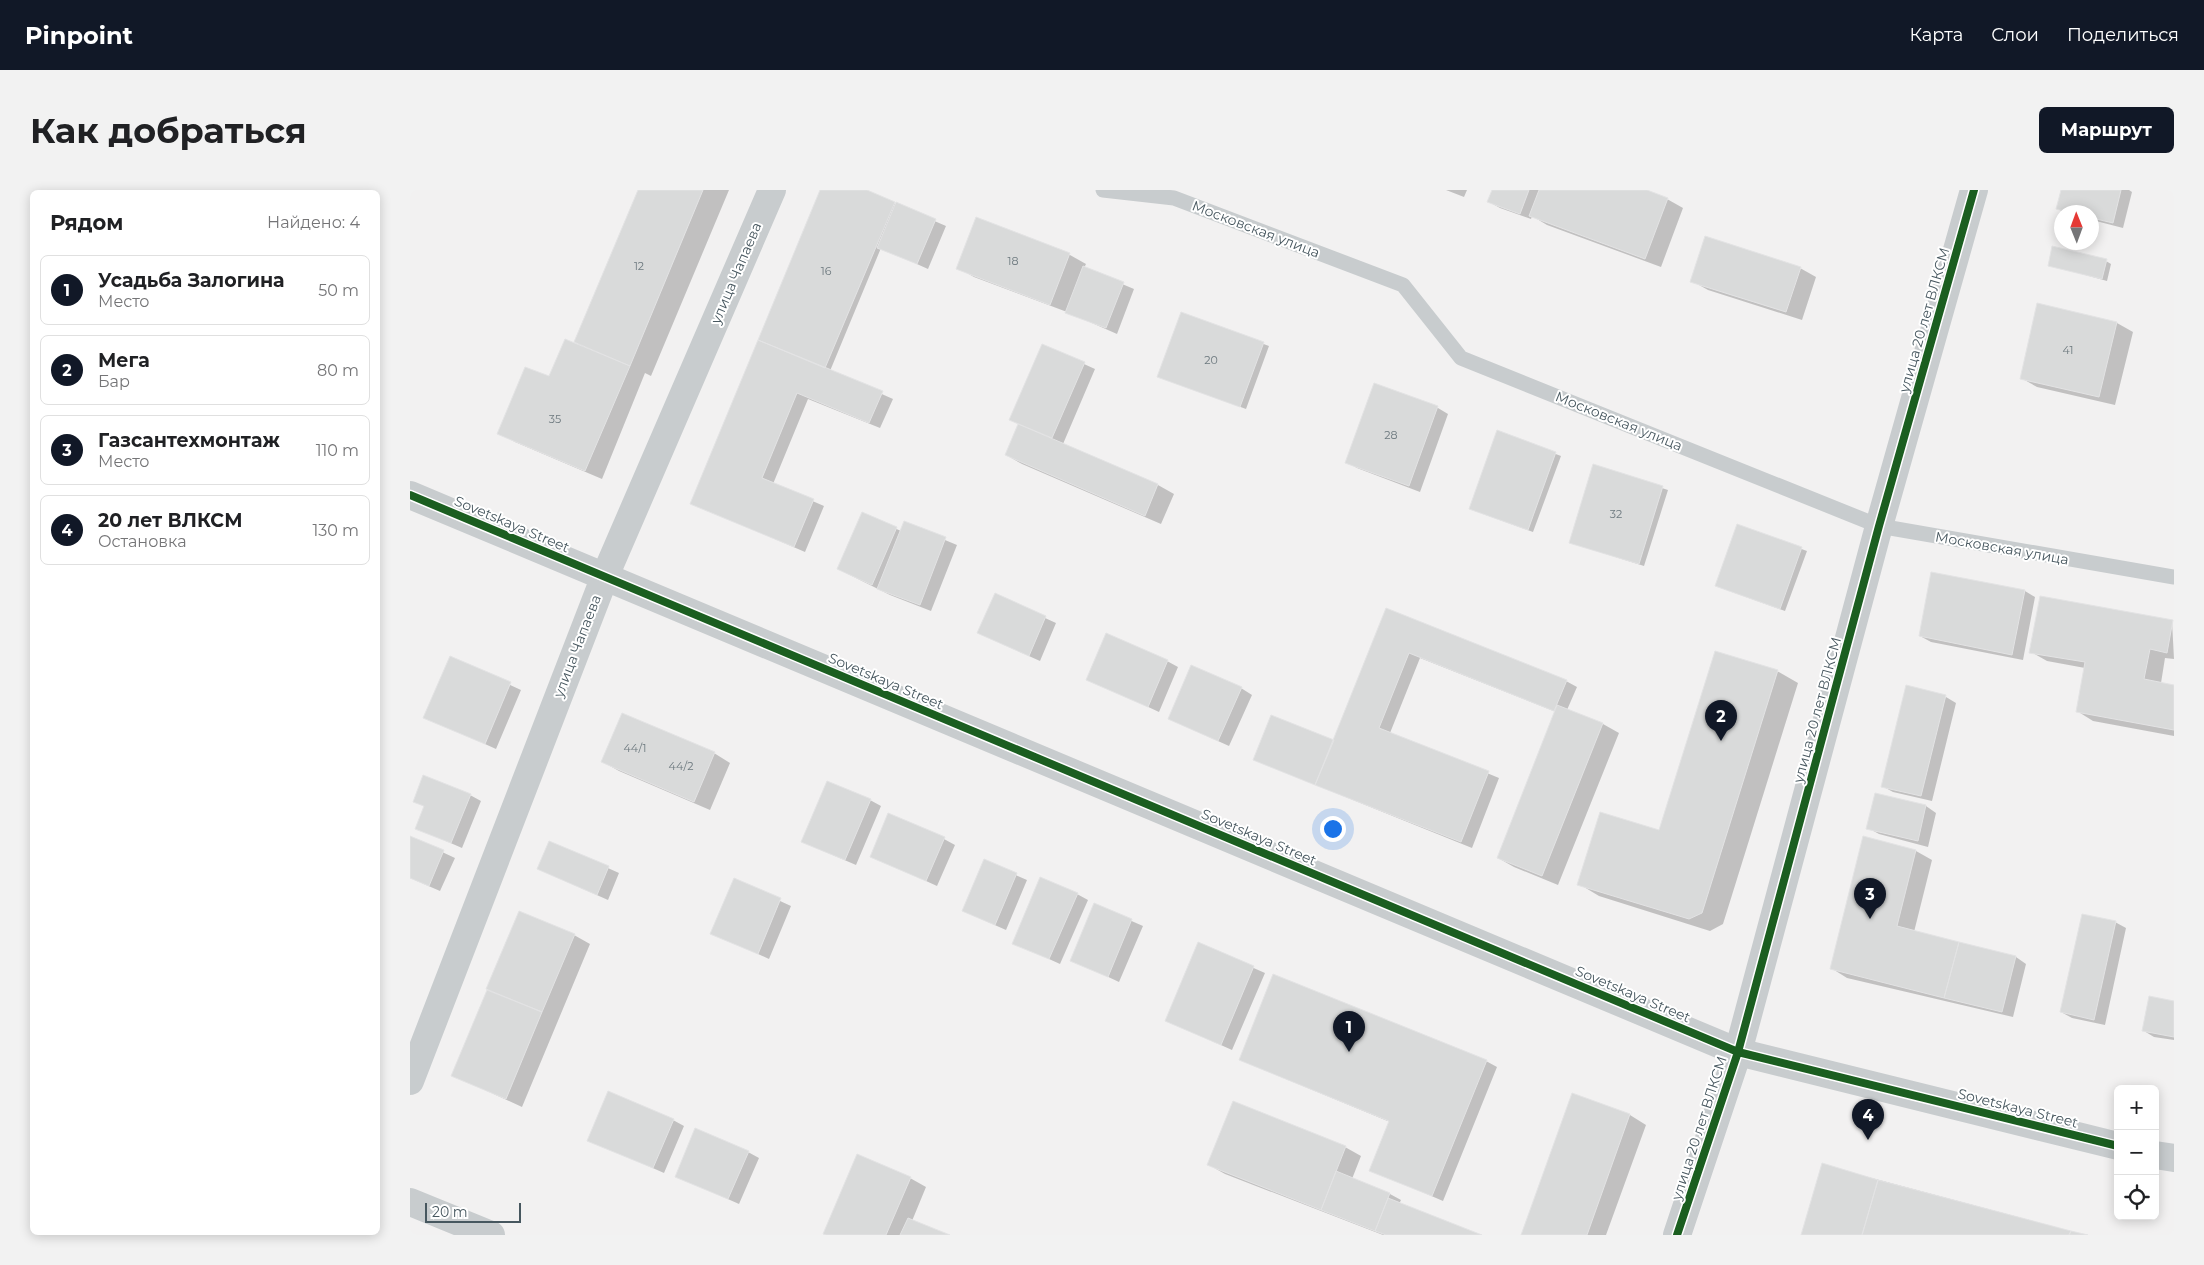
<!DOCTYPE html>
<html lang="ru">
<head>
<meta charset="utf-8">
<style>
	body { margin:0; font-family:Montserrat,sans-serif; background:#f2f2f2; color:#202124 }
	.controls { position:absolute; right:15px; bottom:15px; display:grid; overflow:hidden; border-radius:8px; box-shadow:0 2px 12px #0003 }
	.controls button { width:45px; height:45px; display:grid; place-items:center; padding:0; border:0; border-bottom:1px solid #e0e0e0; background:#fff; color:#202124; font:25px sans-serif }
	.compass { position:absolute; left:1644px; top:15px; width:45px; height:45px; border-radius:50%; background:#fff; box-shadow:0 2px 12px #0003; rotate:359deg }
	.scale { position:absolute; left:15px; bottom:12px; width:96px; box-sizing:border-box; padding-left:5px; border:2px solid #47575f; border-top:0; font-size:14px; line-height:18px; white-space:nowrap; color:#47575f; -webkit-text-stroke:4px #fff; paint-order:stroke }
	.you { position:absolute; left:922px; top:638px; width:18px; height:18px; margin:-12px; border:4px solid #fff; border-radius:50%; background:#1a73e8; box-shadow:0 0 0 8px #1a73e833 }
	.badge { display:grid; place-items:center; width:32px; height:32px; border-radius:50%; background:#111827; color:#fff; font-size:16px; font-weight:700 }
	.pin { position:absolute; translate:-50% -41px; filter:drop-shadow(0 1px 2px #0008) }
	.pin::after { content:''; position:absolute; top:26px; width:18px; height:15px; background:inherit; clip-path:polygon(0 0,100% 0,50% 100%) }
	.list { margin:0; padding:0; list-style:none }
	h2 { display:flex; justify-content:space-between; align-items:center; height:65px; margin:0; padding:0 20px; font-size:21px }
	h2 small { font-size:16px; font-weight:400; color:#757577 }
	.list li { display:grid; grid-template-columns:32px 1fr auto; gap:15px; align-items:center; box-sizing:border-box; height:70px; margin:0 10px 10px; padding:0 10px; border:1px solid #e0e0e0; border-radius:8px }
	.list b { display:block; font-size:19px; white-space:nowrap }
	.list p { margin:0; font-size:16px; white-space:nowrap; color:#757577 }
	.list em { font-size:16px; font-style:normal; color:#757577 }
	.icon { flex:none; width:28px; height:28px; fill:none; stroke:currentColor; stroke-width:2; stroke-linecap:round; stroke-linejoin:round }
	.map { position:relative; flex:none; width:1764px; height:1045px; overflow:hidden; border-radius:8px }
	header { display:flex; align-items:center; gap:30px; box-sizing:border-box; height:70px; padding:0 25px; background:#111827; color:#fff }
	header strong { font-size:24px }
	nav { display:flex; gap:28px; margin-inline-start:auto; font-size:18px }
	.intro { display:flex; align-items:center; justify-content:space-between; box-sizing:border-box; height:120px; padding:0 30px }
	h1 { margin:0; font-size:35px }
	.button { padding:12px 22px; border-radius:8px; background:#111827; color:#fff; font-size:18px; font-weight:700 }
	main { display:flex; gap:30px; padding:0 30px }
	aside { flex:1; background:#fff; border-radius:8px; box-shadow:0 2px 12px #0003 }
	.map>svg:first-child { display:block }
</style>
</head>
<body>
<header>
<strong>Pinpoint</strong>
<nav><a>Карта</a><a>Слои</a><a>Поделиться</a></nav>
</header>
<div class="intro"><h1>Как добраться</h1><a class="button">Маршрут</a></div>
<main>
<aside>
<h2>Рядом<small>Найдено: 4</small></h2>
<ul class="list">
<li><span class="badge">1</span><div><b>Усадьба Залогина</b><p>Место</p></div><em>50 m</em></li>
<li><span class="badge">2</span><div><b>Мега</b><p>Бар</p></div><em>80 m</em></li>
<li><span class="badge">3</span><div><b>Газсантехмонтаж</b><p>Место</p></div><em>110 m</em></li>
<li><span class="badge">4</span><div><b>20 лет ВЛКСМ</b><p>Остановка</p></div><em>130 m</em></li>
</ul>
</aside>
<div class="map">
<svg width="1764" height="1045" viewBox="0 0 1764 1045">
	<rect width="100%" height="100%" fill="#f2f1f1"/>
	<path fill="#0003" d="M 229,0 L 319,0 L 241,186 L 235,183 L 192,289 L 105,252 L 89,243 L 171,157 L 165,152 Z
		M 412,0 L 453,0 L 536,36 L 518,79 L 471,58 L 420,181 L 483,209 L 470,238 L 398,209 L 363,294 L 414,316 L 395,362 L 281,313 Z
		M 1036,0 L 1057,0 L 1054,7 Z
		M 1083,0 L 1233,0 L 1257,9 L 1273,18 L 1251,77 L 1137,35 L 1122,26 L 1121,29 L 1090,18 L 1079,12 Z
		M 1652,0 L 1719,0 L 1722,2 L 1713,38 L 1682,30 L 1682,22 L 1654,22 L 1648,19 Z
		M 567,29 L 660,65 L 676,74 L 674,78 L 724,99 L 707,144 L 657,122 L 564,87 L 548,78 Z
		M 1696,71 L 1701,74 L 1697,91 L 1639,75 Z
		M 1390,78 L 1406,87 L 1392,130 L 1298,100 L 1282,91 Z
		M 772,124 L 859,156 L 836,219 L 754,189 Z
		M 1707,133 L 1723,142 L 1705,215 L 1627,197 L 1611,188 Z
		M 632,155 L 685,179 L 653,254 L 748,295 L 764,304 L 751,334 L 612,274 L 596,265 L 609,234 L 600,229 Z
		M 965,194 L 1028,218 L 1038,224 L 1010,302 L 947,278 L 936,272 Z
		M 1088,242 L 1151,266 L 1123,342 L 1065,321 Z
		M 1184,276 L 1258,300 L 1234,376 L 1161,353 Z
		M 453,324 L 491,341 L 494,333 L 547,355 L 521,421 L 480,405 L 428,379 Z
		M 1328,336 L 1397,361 L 1375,421 L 1311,398 Z
		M 1615,401 L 1625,407 L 1613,470 L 1521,452 L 1510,446 Z
		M 585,405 L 646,433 L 630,471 L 568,443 Z
		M 977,420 L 1156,491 L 1167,497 L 1157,520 L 1193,534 L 1209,543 L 1148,695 L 1104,677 L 1088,668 L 1146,522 L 1010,468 L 980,543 L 1089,588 L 1062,658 L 844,570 L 924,552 Z
		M 1762,431 L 1764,469 L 1755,468 L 1751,493 L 1764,496 L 1764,546 L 1683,531 L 1667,521 L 1675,478 L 1637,471 L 1621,462 Z
		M 41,468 L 111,500 L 86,559 L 15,527 Z
		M 757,471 L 768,477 L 749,522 L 678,489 Z
		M 1367,481 L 1388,493 L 1313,734 L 1300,741 L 1189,706 L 1169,694 L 1250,641 Z
		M 1496,497 L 1536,507 L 1546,513 L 1522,611 L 1483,602 L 1472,596 Z
		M 831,498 L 842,505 L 819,556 L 759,529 Z
		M 304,563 L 320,573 L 300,620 L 209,581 L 193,572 Z
		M 60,605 L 71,611 L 52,658 L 6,638 L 15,617 L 4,611 Z
		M 1466,605 L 1516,616 L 1526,623 L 1518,657 L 1469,644 L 1458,638 Z
		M 460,610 L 471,616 L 446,675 L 404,657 Z
		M 0,647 L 45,668 L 30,701 L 0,688 Z
		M 534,649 L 545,655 L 527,696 L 461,666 Z
		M 140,652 L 209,683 L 198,710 L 128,679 Z
		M 1506,661 L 1522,670 L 1504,742 L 1606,767 L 1616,774 L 1603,827 L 1437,788 L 1421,778 Z
		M 574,671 L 617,690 L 596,740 L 553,721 Z
		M 324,690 L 381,716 L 359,769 L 302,743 Z
		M 667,704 L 678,710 L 650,774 L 604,753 Z
		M 685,715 L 733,736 L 709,792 L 662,770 Z
		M 110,723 L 164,745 L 180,754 L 112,917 L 42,885 Z
		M 1705,732 L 1716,738 L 1695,835 L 1662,828 L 1651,822 Z
		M 789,754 L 855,783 L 822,860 L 757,831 Z
		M 1764,812 L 1764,850 L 1744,847 L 1734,841 Z
		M 830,870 L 1076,871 L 1087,877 L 1033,1011 L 961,980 L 980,932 Z
		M 1163,905 L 1220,925 L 1236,935 L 1196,1045 L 1112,1045 Z
		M 263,930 L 274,936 L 254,983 L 179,950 Z
		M 935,957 L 951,966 L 942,989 L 980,1004 L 991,1010 L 989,1014 L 1068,1045 L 973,1045 L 815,984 L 799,975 Z
		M 338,962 L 349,968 L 329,1014 L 266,986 Z
		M 1413,975 L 1675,1045 L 1392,1045 Z
		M 500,988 L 516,997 L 502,1031 L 537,1045 L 418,1045 Z"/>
	<path fill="#d9dada" stroke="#e3e3e4" d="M 228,0 L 293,0 L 220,176 L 164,152 Z
		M 410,0 L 457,0 L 485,12 L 415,178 L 348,150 Z
		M 1082,0 L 1119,0 L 1110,24 L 1077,12 Z
		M 1129,0 L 1237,0 L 1258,8 L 1235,69 L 1119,26 Z
		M 1651,0 L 1711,0 L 1703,33 L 1682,28 L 1682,22 L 1660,22 L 1646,19 Z
		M 486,12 L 526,29 L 507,74 L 467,58 Z
		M 566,27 L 660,63 L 640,115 L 546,79 Z
		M 1295,46 L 1391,77 L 1376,122 L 1280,92 Z
		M 1642,56 L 1697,69 L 1692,89 L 1638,76 Z
		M 673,76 L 714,92 L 696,138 L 655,123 Z
		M 1627,113 L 1707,132 L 1689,207 L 1610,189 Z
		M 771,122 L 854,152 L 830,217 L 747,187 Z
		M 155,149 L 220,176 L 175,281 L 87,244 L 115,177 L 139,186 Z
		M 348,150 L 473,201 L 459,233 L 387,203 L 352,288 L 404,309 L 384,357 L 280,314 Z
		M 632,154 L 675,172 L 642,248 L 599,230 Z
		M 964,193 L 1028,216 L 999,296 L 935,273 Z
		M 608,234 L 748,294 L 735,326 L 595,265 Z
		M 1087,240 L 1146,262 L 1118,340 L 1059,319 Z
		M 1183,274 L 1253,296 L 1229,374 L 1159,353 Z
		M 452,322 L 487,337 L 462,395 L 427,379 Z
		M 494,331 L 536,347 L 510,415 L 467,399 Z
		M 1327,334 L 1392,357 L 1370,419 L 1305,396 Z
		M 1521,382 L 1615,400 L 1602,465 L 1509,446 Z
		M 585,403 L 636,426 L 619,466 L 567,443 Z
		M 1630,406 L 1763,430 L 1757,463 L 1740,459 L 1734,489 L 1764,495 L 1764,540 L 1666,522 L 1675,472 L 1619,463 Z
		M 976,418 L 1157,490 L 1144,521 L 999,463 L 969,538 L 1079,581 L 1051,652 L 905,595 Z
		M 696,443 L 758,470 L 738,517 L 676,490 Z
		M 1305,461 L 1368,480 L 1292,723 L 1279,729 L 1167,695 L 1190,622 L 1249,640 Z
		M 40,466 L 101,492 L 75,554 L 13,528 Z
		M 781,475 L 832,497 L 808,551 L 758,529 Z
		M 1496,495 L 1536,505 L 1511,606 L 1471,597 Z
		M 1147,515 L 1193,533 L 1132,686 L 1087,668 Z
		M 212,523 L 305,562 L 284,612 L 191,572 Z
		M 861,525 L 924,550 L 905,595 L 843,570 Z
		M 13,585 L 61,604 L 41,653 L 5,639 L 14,616 L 3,612 Z
		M 417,591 L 461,609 L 435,670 L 391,652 Z
		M 1465,603 L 1516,615 L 1508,651 L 1456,639 Z
		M 478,623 L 535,647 L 516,691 L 460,667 Z
		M 0,646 L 34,660 L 19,696 L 0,688 Z
		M 1453,646 L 1506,660 L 1487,736 L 1549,752 L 1534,808 L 1420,779 Z
		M 139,651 L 199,676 L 187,705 L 127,679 Z
		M 574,669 L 607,683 L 585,735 L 552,721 Z
		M 630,687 L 668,703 L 639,769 L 602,754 Z
		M 324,688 L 371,708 L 348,764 L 300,744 Z
		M 684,713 L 722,729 L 698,787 L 660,771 Z
		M 109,721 L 165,744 L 132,822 L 76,799 Z
		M 1672,724 L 1706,731 L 1684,830 L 1650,822 Z
		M 788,752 L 844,776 L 811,855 L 755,831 Z
		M 1549,752 L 1606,766 L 1592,822 L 1534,808 Z
		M 863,784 L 1077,870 L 1022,1006 L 959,981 L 979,931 L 829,870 Z
		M 77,800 L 132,822 L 96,909 L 41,886 Z
		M 1739,806 L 1764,811 L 1764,847 L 1732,841 Z
		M 198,901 L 264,929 L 243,978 L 177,951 Z
		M 1162,903 L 1220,924 L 1177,1045 L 1111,1045 Z
		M 823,911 L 936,956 L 911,1020 L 797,975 Z
		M 285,938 L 339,961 L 318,1009 L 265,987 Z
		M 447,964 L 501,987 L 476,1045 L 416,1045 L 413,1044 Z
		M 1412,973 L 1468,990 L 1452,1045 L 1391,1045 Z
		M 926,981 L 980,1003 L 965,1041 L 911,1020 Z
		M 1468,990 L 1661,1041 L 1659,1045 L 1452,1045 Z
		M 978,1008 L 1072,1045 L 976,1045 L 965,1041 Z
		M 498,1028 L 540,1045 L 490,1045 Z
		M 1661,1041 L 1678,1045 L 1659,1045 Z"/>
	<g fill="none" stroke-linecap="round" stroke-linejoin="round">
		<path stroke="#c8ccce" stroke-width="15" d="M 693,0 L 764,8 L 993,95 L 1051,168 L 1469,336 L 1764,387"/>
		<path stroke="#c8ccce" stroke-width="28" d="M 0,305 L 1328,862 L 1708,956
			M 0,891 L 195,386 L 362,0
			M 1745,965 L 1764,968"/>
		<path stroke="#c8ccce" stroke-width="28" d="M 0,1012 L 81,1045
			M 1267,1045 L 1328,862 L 1469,336 L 1564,0"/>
		<defs>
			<path id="cycleway" d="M 0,305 L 1328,862 L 1708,956
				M 1267,1045 L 1328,862 L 1469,336 L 1564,0"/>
		</defs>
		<use href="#cycleway" stroke="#fff" stroke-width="11"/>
		<use href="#cycleway" stroke="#1b5e20" stroke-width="8"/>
	</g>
	<g text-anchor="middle" stroke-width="4" stroke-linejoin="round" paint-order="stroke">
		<g font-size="11" fill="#6c787e">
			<text x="603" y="75">18</text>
			<text x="229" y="80">12</text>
			<text x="416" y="85">16</text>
			<text x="1658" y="164">41</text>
			<text x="801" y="174">20</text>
			<text x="145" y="233">35</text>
			<text x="981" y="249">28</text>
			<text x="1206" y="328">32</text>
			<text x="225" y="562">44/1</text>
			<text x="271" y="580">44/2</text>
		</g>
		<g font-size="14" fill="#47575f" stroke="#fff">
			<text transform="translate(846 39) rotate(21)" y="5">Московская улица</text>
			<text transform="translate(326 83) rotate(-67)" y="5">улица Чапаева</text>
			<text transform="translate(1514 130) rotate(-74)" y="5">улица 20 лет ВЛКСМ</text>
			<text transform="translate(1209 231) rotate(22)" y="5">Московская улица</text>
			<text transform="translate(102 334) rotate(23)" y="5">Sovetskaya Street</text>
			<text transform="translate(1592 358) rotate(10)" y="5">Московская улица</text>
			<text transform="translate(167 456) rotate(-69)" y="5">улица Чапаева</text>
			<text transform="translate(476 491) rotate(23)" y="5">Sovetskaya Street</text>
			<text transform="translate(1407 520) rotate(-75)" y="5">улица 20 лет ВЛКСМ</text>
			<text transform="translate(849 647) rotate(23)" y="5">Sovetskaya Street</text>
			<text transform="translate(1223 804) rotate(23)" y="5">Sovetskaya Street</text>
			<text transform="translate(1608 918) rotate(14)" y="5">Sovetskaya Street</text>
			<text transform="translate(1289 938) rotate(-72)" y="5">улица 20 лет ВЛКСМ</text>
		</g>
	</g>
</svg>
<div class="controls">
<button>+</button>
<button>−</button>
<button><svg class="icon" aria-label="locate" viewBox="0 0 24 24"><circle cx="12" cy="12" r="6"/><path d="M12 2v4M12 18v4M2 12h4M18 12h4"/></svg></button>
</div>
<svg class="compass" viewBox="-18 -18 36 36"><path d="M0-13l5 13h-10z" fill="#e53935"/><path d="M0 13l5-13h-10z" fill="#757577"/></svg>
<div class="scale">20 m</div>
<div class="you"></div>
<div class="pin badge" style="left:939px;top:862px">1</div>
<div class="pin badge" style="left:1311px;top:551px">2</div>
<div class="pin badge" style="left:1460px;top:729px">3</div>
<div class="pin badge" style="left:1458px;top:950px">4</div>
</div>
</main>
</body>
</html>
